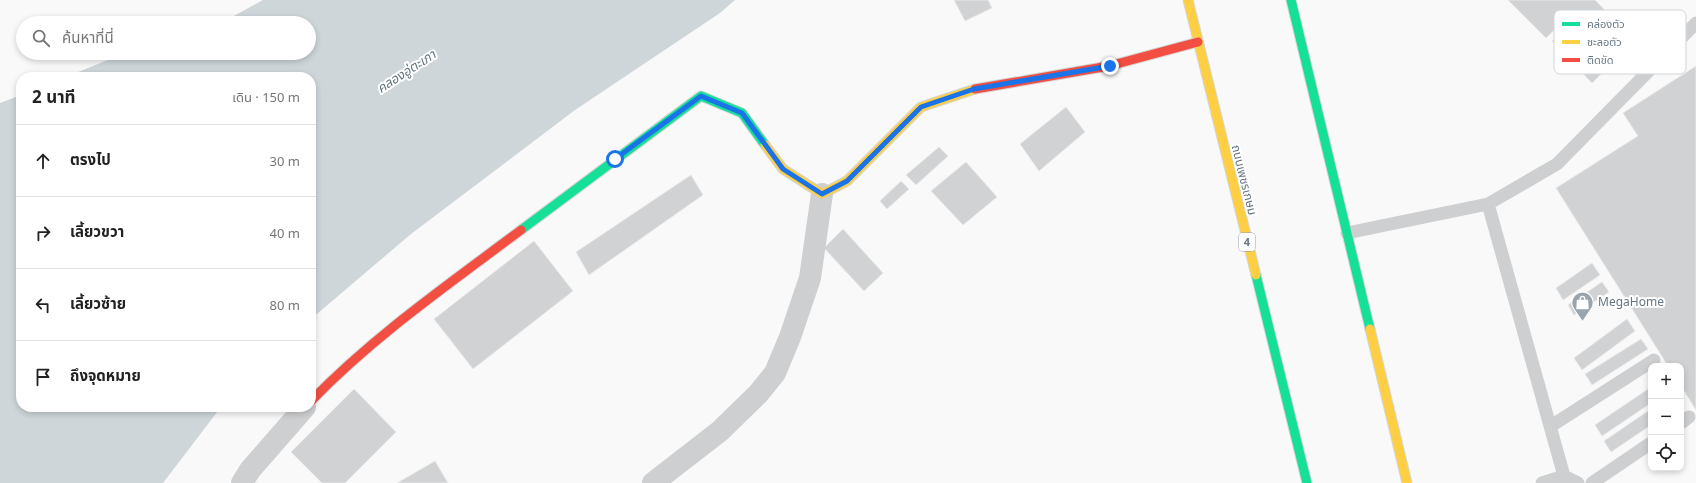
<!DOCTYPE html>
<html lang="th">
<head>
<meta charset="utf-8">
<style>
	body { margin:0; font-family:"Noto Sans","Noto Sans Thai",sans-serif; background:#f6f6f6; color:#222 }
	.controls { position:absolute; right:12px; bottom:12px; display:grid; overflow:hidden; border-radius:8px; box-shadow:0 2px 6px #0003 }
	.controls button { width:36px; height:36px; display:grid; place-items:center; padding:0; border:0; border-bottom:1px solid #e0e0e0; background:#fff; color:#222; font:20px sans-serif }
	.stop { position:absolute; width:12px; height:12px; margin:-9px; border:3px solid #1a73e8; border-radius:50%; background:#fff }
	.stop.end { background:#1a73e8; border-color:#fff; box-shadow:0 1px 4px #0008 }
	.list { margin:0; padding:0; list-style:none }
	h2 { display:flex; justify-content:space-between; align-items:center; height:52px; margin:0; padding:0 16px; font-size:17px }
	h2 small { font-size:13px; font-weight:400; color:#767676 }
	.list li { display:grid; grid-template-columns:26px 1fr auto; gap:12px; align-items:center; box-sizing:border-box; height:72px; padding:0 16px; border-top:1px solid #e0e0e0 }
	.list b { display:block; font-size:15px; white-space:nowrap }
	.list em { font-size:13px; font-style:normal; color:#767676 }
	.icon { flex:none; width:22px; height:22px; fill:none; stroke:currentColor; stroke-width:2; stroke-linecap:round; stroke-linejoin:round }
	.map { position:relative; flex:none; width:1696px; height:483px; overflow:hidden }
	.search { position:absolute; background:#fff; box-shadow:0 2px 6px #0003; left:16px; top:16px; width:300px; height:44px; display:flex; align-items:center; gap:10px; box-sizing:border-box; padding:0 14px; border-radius:22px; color:#767676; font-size:15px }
	.panel { position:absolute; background:#fff; box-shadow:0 2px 6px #0003; left:16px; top:72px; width:300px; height:340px; border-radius:16px }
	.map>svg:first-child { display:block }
</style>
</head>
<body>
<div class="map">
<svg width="1696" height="483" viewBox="0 0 1696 483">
	<rect width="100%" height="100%" fill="#f9f9f9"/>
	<path fill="#ced6d9" d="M 263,0 L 735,0 L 720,13 L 575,110 L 411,234 L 311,319 L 311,77 L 66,77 L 125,53 L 309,53 L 309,23 L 214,23 L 232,17 Z
		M 21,95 L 21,407 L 221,407 L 163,483 L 0,483 L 0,103 Z"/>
	<path fill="#d0d2d3" stroke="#e8e8e8" d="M 954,0 L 988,0 L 992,8 L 965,21 Z
		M 1508,0 L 1595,0 L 1637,43 L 1622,58 L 1575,10 L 1546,38 Z
		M 1575,18 L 1616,60 L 1592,83 L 1552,41 Z
		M 1696,66 L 1696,410 L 1681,386 L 1681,366 L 1668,366 L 1556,188 L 1638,136 L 1623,113 Z
		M 1066,107 L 1085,132 L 1039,171 L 1020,144 Z
		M 939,147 L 948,156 L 916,185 L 906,175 Z
		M 966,162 L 997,197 L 963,225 L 931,191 Z
		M 691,175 L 703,195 L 589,275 L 576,252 Z
		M 901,181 L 909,189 L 887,209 L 880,201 Z
		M 843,229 L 883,273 L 864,291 L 824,248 Z
		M 534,241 L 573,291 L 473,369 L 434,319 Z
		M 1592,263 L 1600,275 L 1563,300 L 1556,288 Z
		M 1602,282 L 1609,292 L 1574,315 L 1568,305 Z
		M 1627,319 L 1635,331 L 1582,370 L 1574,358 Z
		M 1641,339 L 1648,349 L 1592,385 L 1585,374 Z
		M 1651,387 L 1651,403 L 1602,436 L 1595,425 Z
		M 354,389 L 396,432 L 345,483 L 322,483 L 291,452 Z
		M 1651,409 L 1651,425 L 1611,452 L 1604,441 Z
		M 435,461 L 448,483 L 397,483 Z"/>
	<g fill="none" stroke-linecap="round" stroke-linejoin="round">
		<defs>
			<path id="fast" d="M 1291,0 L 1370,329
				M 521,230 L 701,96 L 742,113 L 765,145
				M 1256,275 L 1307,483"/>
			<path id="slow" d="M 1188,0 L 1256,275
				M 765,145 L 783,169 L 822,194 L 847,181 L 921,107 L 975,89
				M 1370,329 L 1407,483"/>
			<path id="jam" d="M 975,89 L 1109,66 L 1198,42
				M 311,401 C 374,336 449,284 521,230"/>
		</defs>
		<use href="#fast" stroke="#d5d6d7" stroke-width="11"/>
		<use href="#slow" stroke="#d5d6d7" stroke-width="11"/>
		<use href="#jam" stroke="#d5d6d7" stroke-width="11"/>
		<path stroke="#cecfd0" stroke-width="13" d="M 1488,204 L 1564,476
			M 1347,233 L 1488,204 L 1557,164 L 1696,23
			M 1681,423 L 1689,417
			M 1551,426 L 1654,360
			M 1542,483 L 1564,476 L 1578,483
			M 1592,483 L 1651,443"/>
		<path stroke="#cecfd0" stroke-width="22" d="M 242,483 L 250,470 L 305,407
			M 653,483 L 720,431 L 758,394 L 775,373 L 790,337 L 810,278 L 822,194"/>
		<use href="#fast" stroke="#16e098" stroke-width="9"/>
		<use href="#slow" stroke="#ffcf43" stroke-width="9"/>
		<use href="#jam" stroke="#f24e42" stroke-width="9"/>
	</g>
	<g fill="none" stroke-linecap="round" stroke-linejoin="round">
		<path stroke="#1a73e8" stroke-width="5" d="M 615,159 L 701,96 L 742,113 L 783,169 L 822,194 L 847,181 L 921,107 L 974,89 L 1110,66"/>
	</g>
	<defs>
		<symbol id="shop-pin" viewBox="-11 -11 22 30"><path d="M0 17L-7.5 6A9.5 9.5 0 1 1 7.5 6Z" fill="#99a4ac" stroke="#fff"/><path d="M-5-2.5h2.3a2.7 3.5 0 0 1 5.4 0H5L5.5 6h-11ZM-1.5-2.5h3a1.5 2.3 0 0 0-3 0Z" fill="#fff"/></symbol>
	</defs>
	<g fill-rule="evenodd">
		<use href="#shop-pin" x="1570" y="290" width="25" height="34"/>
	</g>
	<g text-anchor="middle" stroke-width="4" stroke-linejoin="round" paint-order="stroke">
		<rect fill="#fff" stroke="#939fa8" stroke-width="1" x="1239" y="233" width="16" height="18" rx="3"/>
		<g font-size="11" font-weight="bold" fill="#657683">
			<text x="1247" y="246">4</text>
		</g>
		<g font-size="12" fill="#657683" stroke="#fff">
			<text transform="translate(1244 180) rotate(76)" y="4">ถนนเพชรเกษม</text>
		</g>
		<g font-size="12" fill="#657683" stroke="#fff" text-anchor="start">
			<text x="1598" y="306">MegaHome</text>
		</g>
		<g font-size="13" font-style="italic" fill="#60757c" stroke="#fff">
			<text transform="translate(406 71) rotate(-33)" y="5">คลองอู่ตะเภา</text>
		</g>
	</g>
	<rect x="1554" y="10" width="132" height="64" rx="6" fill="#fff" stroke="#d1d6da" stroke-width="1"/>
	<rect x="1562" y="22" width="18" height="4" fill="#16e098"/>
	<rect x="1562" y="40" width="18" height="4" fill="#ffcf43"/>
	<rect x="1562" y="58" width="18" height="4" fill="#f24e42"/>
	<g font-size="11" fill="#657683">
		<text x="1587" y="28">คล่องตัว</text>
		<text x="1587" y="46">ชะลอตัว</text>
		<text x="1587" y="64">ติดขัด</text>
	</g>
</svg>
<div class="controls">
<button>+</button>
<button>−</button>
<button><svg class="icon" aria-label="locate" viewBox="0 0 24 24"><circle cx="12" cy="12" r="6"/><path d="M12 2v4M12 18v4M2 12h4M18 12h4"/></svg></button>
</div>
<div class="stop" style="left:615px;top:159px"></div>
<div class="stop end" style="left:1110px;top:66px"></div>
<div class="search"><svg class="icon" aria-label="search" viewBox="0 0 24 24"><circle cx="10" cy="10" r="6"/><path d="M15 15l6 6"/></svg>ค้นหาที่นี่</div>
<section class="panel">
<h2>2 นาที<small>เดิน · 150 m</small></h2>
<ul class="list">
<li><svg class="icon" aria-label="ahead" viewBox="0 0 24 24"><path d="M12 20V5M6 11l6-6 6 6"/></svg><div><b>ตรงไป</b></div><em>30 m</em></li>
<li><svg class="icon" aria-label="right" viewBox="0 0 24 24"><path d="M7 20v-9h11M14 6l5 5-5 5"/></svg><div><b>เลี้ยวขวา</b></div><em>40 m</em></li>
<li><svg class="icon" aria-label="left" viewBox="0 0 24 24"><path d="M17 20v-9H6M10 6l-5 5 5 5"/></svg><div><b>เลี้ยวซ้าย</b></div><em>80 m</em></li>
<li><svg class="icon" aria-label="arrive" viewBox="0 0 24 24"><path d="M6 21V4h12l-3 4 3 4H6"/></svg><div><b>ถึงจุดหมาย</b></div></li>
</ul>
</section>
</div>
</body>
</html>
